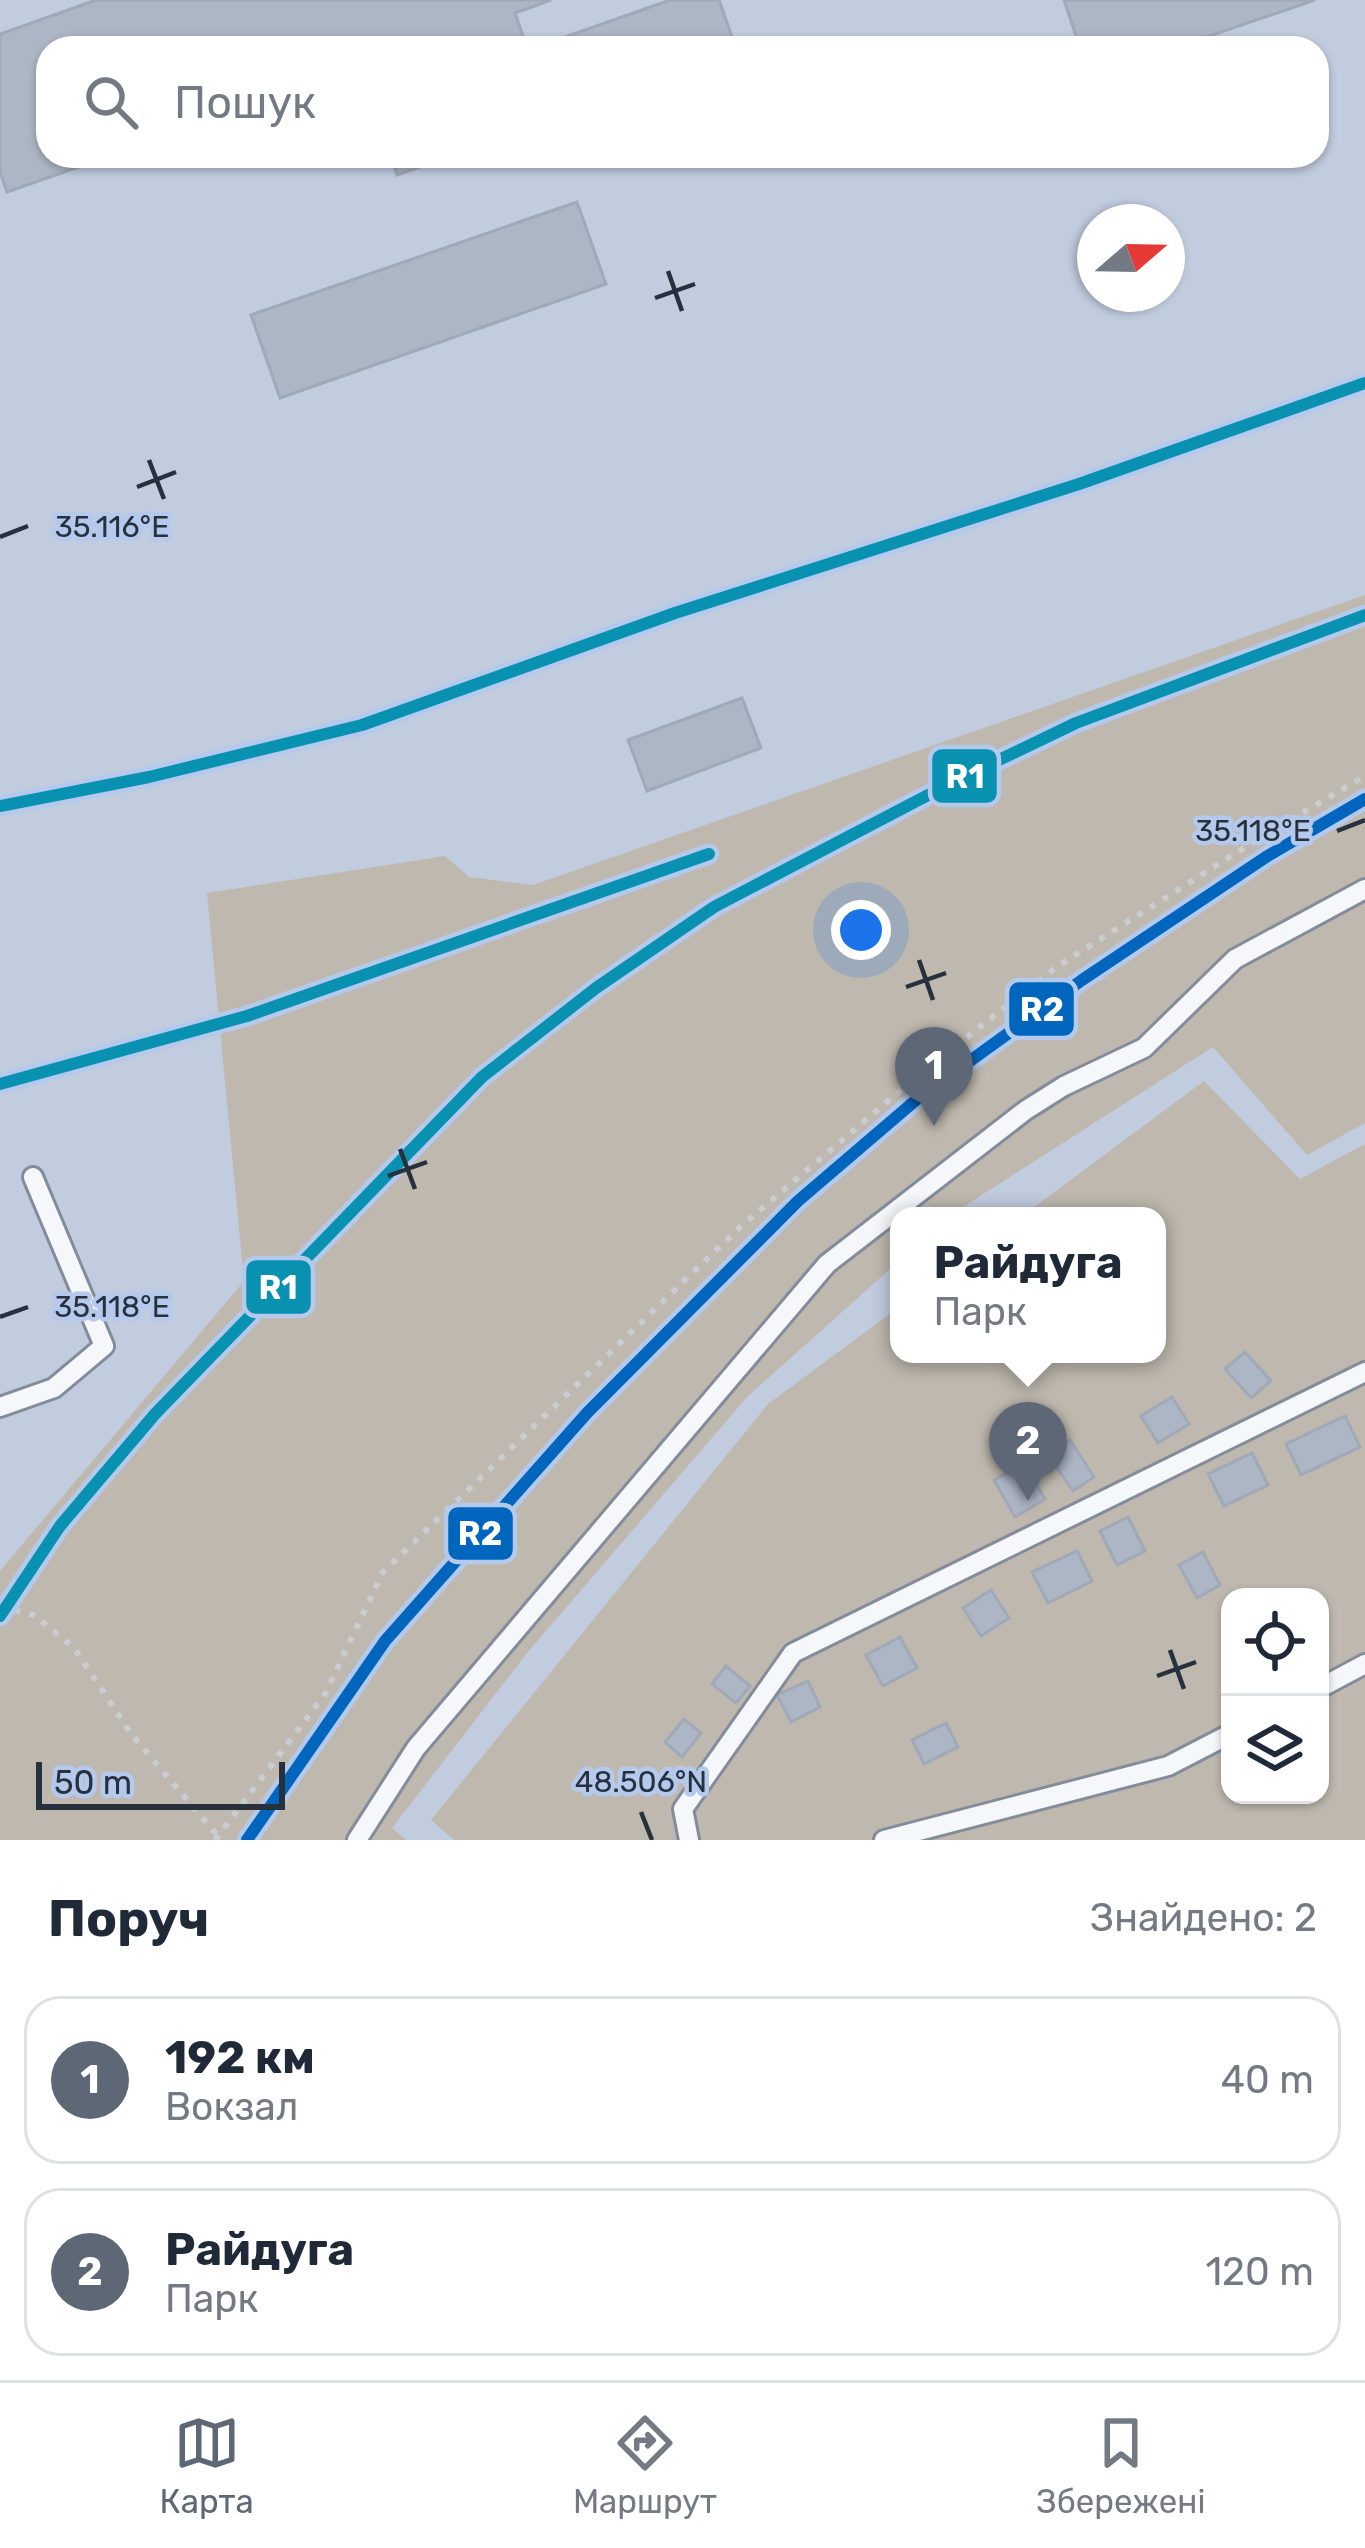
<!DOCTYPE html>
<html lang="uk">
<head>
<meta charset="utf-8">
<style>
	body { margin:0; font-family:Rubik,sans-serif; background:#f6f6f7; color:#1f2937 }
	.controls { position:absolute; right:36px; bottom:36px; display:grid; overflow:hidden; border-radius:24px; box-shadow:0 3px 9px #0004 }
	.controls button { width:108px; height:108px; display:grid; place-items:center; padding:0; border:0; border-bottom:3px solid #e0e1e3; background:#fff; color:#1f2937; font:60px sans-serif }
	.compass { position:absolute; left:1077px; top:204px; width:108px; height:108px; border-radius:50%; background:#fff; box-shadow:0 3px 9px #0004; rotate:70deg }
	.scale { position:absolute; left:36px; bottom:30px; width:249px; box-sizing:border-box; padding-left:12px; border:6px solid #27303d; border-top:0; font-size:33px; line-height:42px; white-space:nowrap; color:#27303d; -webkit-text-stroke:9px #b4c9ec; paint-order:stroke }
	.you { position:absolute; left:861px; top:930px; width:42px; height:42px; margin:-30px; border:9px solid #fff; border-radius:50%; background:#1a73e8; box-shadow:0 0 0 18px #1a73e833 }
	.badge { display:grid; place-items:center; width:78px; height:78px; border-radius:50%; background:#5d6776; color:#fff; font-size:39px; font-weight:700 }
	.pin { position:absolute; translate:-50% -99px; filter:drop-shadow(0 3px 6px #0008) }
	.pin::after { content:''; position:absolute; top:63px; width:42px; height:36px; background:inherit; clip-path:polygon(0 0,100% 0,50% 100%) }
	.popup { position:absolute; left:890px; top:1207px; width:276px; height:156px; box-sizing:border-box; display:grid; place-content:center; border-radius:24px; background:#fff; filter:drop-shadow(0 3px 9px #0005); font-size:39px; white-space:nowrap; color:#747a83 }
	.popup b { font-size:45px; color:#1f2937 }
	.popup::after { content:''; position:absolute; left:50%; top:100%; margin-left:-24px; border:24px solid transparent; border-top-color:#fff }
	.list { margin:0; padding:0; list-style:none }
	h2 { display:flex; justify-content:space-between; align-items:center; height:156px; margin:0; padding:0 48px; font-size:51px }
	h2 small { font-size:39px; font-weight:400; color:#747a83 }
	.list li { display:grid; grid-template-columns:78px 1fr auto; gap:36px; align-items:center; box-sizing:border-box; height:168px; margin:0 24px 24px; padding:0 24px; border:3px solid #e0e1e3; border-radius:36px }
	.list b { display:block; font-size:45px; white-space:nowrap }
	.list p { margin:0; font-size:39px; white-space:nowrap; color:#747a83 }
	.list em { font-size:39px; font-style:normal; color:#747a83 }
	.icon { flex:none; width:66px; height:66px; fill:none; stroke:currentColor; stroke-width:2; stroke-linecap:round; stroke-linejoin:round }
	.map { position:relative; flex:none; width:1365px; height:1840px; overflow:hidden }
	.search { position:absolute; background:#fff; box-shadow:0 3px 9px #0004; left:36px; right:36px; top:36px; height:132px; display:flex; align-items:center; gap:30px; box-sizing:border-box; padding:0 42px; border-radius:36px; color:#747a83; font-size:45px }
	.sheet { height:540px; background:#fff }
	nav { display:flex; justify-content:space-around; align-items:center; box-sizing:border-box; height:168px; border-top:3px solid #e0e1e3; background:#fff; font-size:33px; color:#747a83 }
	nav a { display:grid; justify-items:center; gap:6px }
	nav .on { color:#5d6776 }
	.map>svg:first-child { display:block }
</style>
</head>
<body>
<div class="map">
<svg width="1365" height="1840" viewBox="0 0 1365 1840">
	<rect width="100%" height="100%" fill="#c1ccdf"/>
	<path fill="#beb8ae" fill-rule="evenodd" d="M 1365,595 L 1365,1123 L 1307,1155 L 1213,1047 L 949,1216 L 899,1216 L 899,1261 L 747,1397 L 527,1653 L 392,1828 L 406,1840 L 0,1840 L 0,1571 L 244,1281 L 207,893 L 445,856 L 469,877 L 533,885 Z
		M 1204,1081 L 1300,1179 L 1365,1144 L 1365,1840 L 454,1840 L 431,1820 L 768,1404 L 899,1307 L 899,1354 L 1157,1354 L 1157,1216 L 1022,1216 ZM 1230,1597 L 1320,1597 L 1320,1795 L 1230,1795 Z"/>
	<path fill="#adb6c4" stroke="#a0a9b7" stroke-width="3" d="M 96,0 L 551,0 L 515,13 L 527,48 L 48,48 L 48,156 L 110,156 L 7,192 L 0,172 L 0,34 Z
		M 670,0 L 719,0 L 736,48 L 534,48 Z
		M 1064,0 L 1315,0 L 1174,48 L 1080,48 Z
		M 391,156 L 450,156 L 397,175 Z
		M 577,202 L 606,284 L 280,398 L 251,315 Z
		M 742,698 L 761,748 L 647,791 L 628,740 Z
		M 1245,1352 L 1271,1381 L 1251,1398 L 1225,1369 Z
		M 1172,1397 L 1189,1424 L 1158,1443 L 1141,1416 Z
		M 1345,1416 L 1360,1447 L 1301,1475 L 1286,1444 Z
		M 1070,1440 L 1094,1477 L 1073,1491 L 1048,1455 Z
		M 1252,1453 L 1268,1485 L 1224,1506 L 1208,1474 Z
		M 1025,1463 L 1045,1499 L 1015,1517 L 994,1480 Z
		M 1128,1517 L 1145,1551 L 1117,1565 L 1100,1531 Z
		M 1077,1551 L 1092,1581 L 1048,1603 L 1032,1572 Z
		M 1203,1552 L 1220,1585 L 1197,1598 L 1179,1565 Z
		M 991,1590 L 1009,1618 L 981,1636 L 963,1608 Z
		M 900,1637 L 917,1668 L 883,1686 L 866,1655 Z
		M 726,1666 L 750,1686 L 736,1703 L 712,1684 Z
		M 808,1681 L 820,1707 L 791,1722 L 777,1695 Z
		M 684,1719 L 701,1733 L 682,1757 L 665,1742 Z
		M 946,1723 L 958,1747 L 924,1764 L 912,1740 Z"/>
	<g fill="none" stroke-linecap="round" stroke-linejoin="round">
		<defs>
			<path id="service" d="M 0,1407 L 54,1388 L 104,1346 L 33,1177
				M 1320,1688 L 1365,1664
				M 357,1840 L 416,1748 L 827,1264 L 1026,1110 L 1064,1086 L 1144,1048 L 1235,959 L 1365,889
				M 689,1840 L 683,1809 L 793,1653 L 1365,1372
				M 884,1840 L 1168,1766 L 1230,1734"/>
		</defs>
		<use href="#service" stroke="#838c9a" stroke-width="24"/>
		<path stroke="#c9ccd1" stroke-width="6" stroke-dasharray="6 9" stroke-linecap="butt" d="M 0,1607 L 34,1615 L 74,1648 L 132,1735 L 217,1835
			M 215,1840 L 325,1694 L 383,1572 L 739,1228 L 922,1072 L 1058,966 L 1261,837 L 1365,776"/>
		<use href="#service" stroke="#f6f7fa" stroke-width="18"/>
		<defs>
			<path id="rail-1" d="M 0,806 L 149,777 L 362,725 L 675,613 L 1079,484 L 1365,383
				M 0,1084 L 247,1016 L 709,854
				M 0,1616 L 60,1526 L 155,1414 L 482,1077 L 596,988 L 714,907 L 953,782 L 1076,723 L 1365,615"/>
			<path id="rail-2" d="M 247,1840 L 385,1641 L 587,1413 L 798,1201 L 916,1100 L 1082,980 L 1266,857 L 1365,799"/>
		</defs>
		<use href="#rail-1" stroke="#b4c9ec" stroke-width="21"/>
		<use href="#rail-2" stroke="#b4c9ec" stroke-width="21"/>
		<use href="#rail-1" stroke="#0891b1" stroke-width="12"/>
		<use href="#rail-2" stroke="#0065bd" stroke-width="12"/>
	</g>
	<path fill="none" stroke="#27303d" stroke-width="4.5" d="M 668,271 L 682,311M 655,298 L 695,284M 149,460 L 164,499M 137,487 L 176,472M 0,537 L 28,526M 1337,831 L 1365,820M 919,960 L 933,1000M 906,987 L 946,973M 400,1149 L 415,1189M 388,1176 L 427,1162M 0,1317 L 28,1307M 1170,1650 L 1184,1689M 1157,1676 L 1196,1662M 641,1812 L 652,1840"/>
	<g font-size="30" text-anchor="middle" fill="#27303d" stroke="#b4c9ec" stroke-width="9" stroke-linejoin="round" paint-order="stroke">
		<text x="112" y="537">35.116°E</text>
		<text x="1253" y="841">35.118°E</text>
		<text x="112" y="1317">35.118°E</text>
		<text x="641" y="1792">48.506°N</text>
	</g>
	<g stroke="#b4c9ec" stroke-width="4.5">
		<rect x="930" y="747" width="69" height="58" rx="12" fill="#0891b1"/>
		<rect x="1007" y="980" width="69" height="58" rx="12" fill="#0065bd"/>
		<rect x="244" y="1258" width="69" height="58" rx="12" fill="#0891b1"/>
		<rect x="446" y="1505" width="69" height="57" rx="12" fill="#0065bd"/>
	</g>
	<g font-size="33" text-anchor="middle" font-weight="bold" fill="#fff">
		<text x="965" y="788">R1</text>
		<text x="1042" y="1021">R2</text>
		<text x="278" y="1299">R1</text>
		<text x="480" y="1545">R2</text>
	</g>
</svg>
<div class="controls">
<button><svg class="icon" aria-label="locate" viewBox="0 0 24 24"><circle cx="12" cy="12" r="6"/><path d="M12 2v4M12 18v4M2 12h4M18 12h4"/></svg></button>
<button><svg class="icon" aria-label="layers" viewBox="0 0 24 24"><path d="M12 4l9 5-9 5-9-5zM3 14l9 5 9-5"/></svg></button>
</div>
<svg class="compass" viewBox="-18 -18 36 36"><path d="M0-13l5 13h-10z" fill="#e53935"/><path d="M0 13l5-13h-10z" fill="#747a83"/></svg>
<div class="scale">50 m</div>
<div class="you"></div>
<div class="pin badge" style="left:934px;top:1126px">1</div>
<div class="pin badge" style="left:1028px;top:1501px">2</div>
<div class="popup"><b>Райдуга</b>Парк</div>
<div class="search"><svg class="icon" aria-label="search" viewBox="0 0 24 24"><circle cx="10" cy="10" r="6"/><path d="M15 15l6 6"/></svg>Пошук</div>
</div>
<section class="sheet">
<h2>Поруч<small>Знайдено: 2</small></h2>
<ul class="list">
<li><span class="badge">1</span><div><b>192 км</b><p>Вокзал</p></div><em>40 m</em></li>
<li><span class="badge">2</span><div><b>Райдуга</b><p>Парк</p></div><em>120 m</em></li>
</ul>
</section>
<nav>
<a class="on"><svg class="icon" aria-label="map" viewBox="0 0 24 24"><path d="M3 6l6-2 6 2 6-2v14l-6 2-6-2-6 2zM9 4v14M15 6v14"/></svg>Карта</a>
<a><svg class="icon" aria-label="directions" viewBox="0 0 24 24"><path d="M12 3l9 9-9 9-9-9zM9 14v-3h6M13 9l2 2-2 2"/></svg>Маршрут</a>
<a><svg class="icon" aria-label="saved" viewBox="0 0 24 24"><path d="M7 4h10v16l-5-4-5 4z"/></svg>Збережені</a>
</nav>
</body>
</html>
